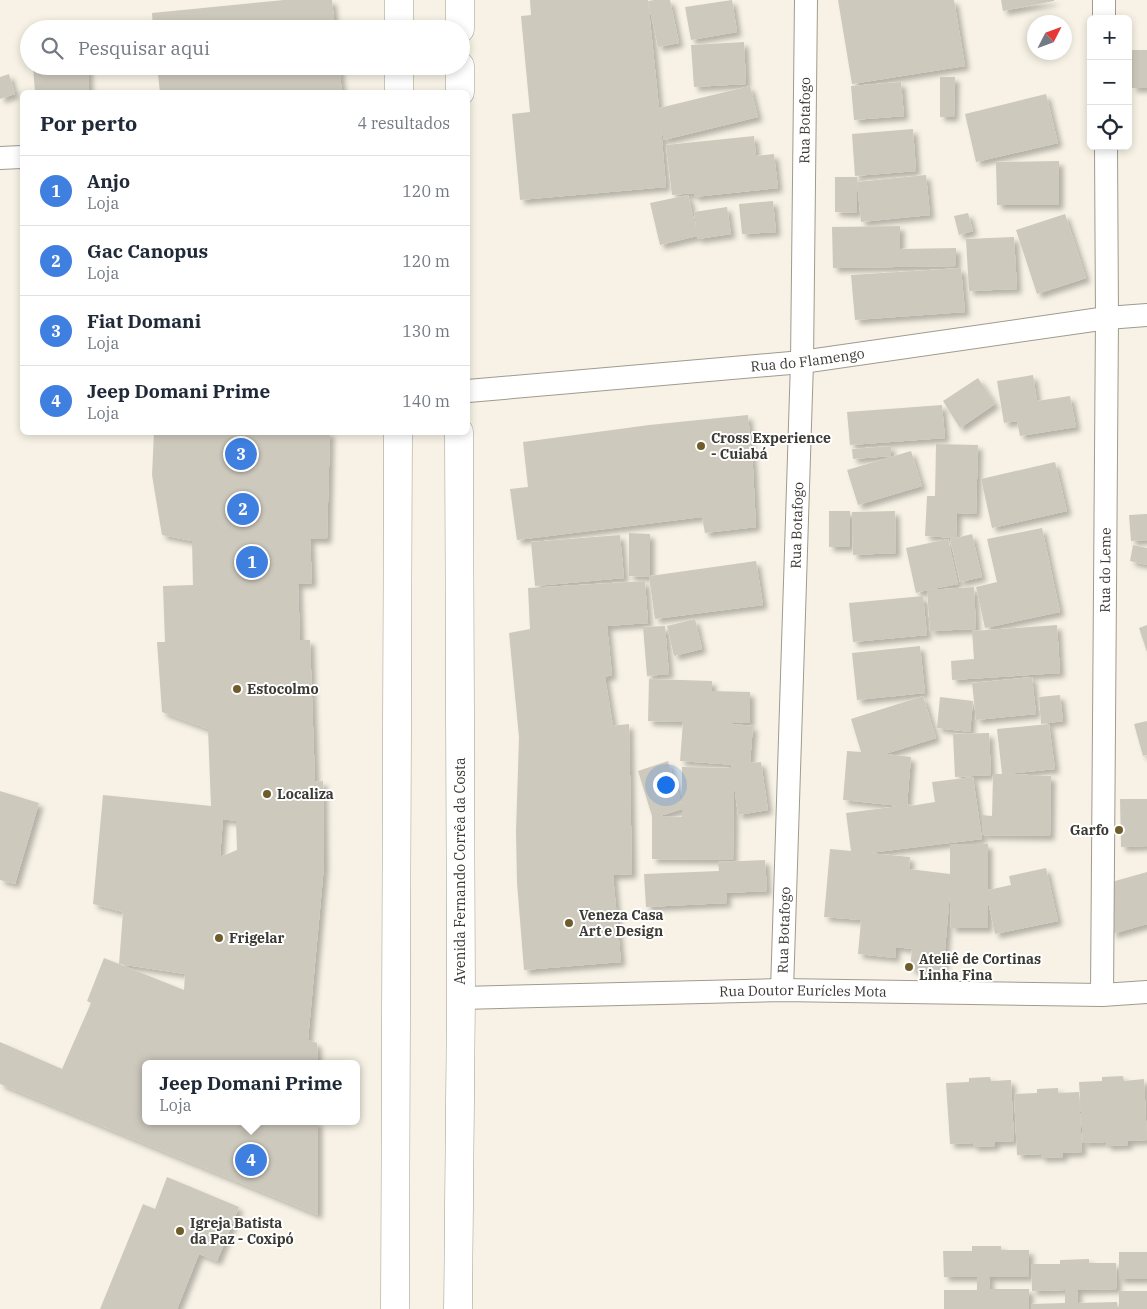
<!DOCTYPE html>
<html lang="pt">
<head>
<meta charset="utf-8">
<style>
	body { margin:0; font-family:"IBM Plex Serif",serif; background:#f2f2f3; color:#1f2937 }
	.controls { position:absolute; right:15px; top:15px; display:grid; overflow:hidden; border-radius:8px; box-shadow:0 2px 8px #0003 }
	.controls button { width:45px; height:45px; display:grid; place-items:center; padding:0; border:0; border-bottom:1px solid #e0e1e3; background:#fff; color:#1f2937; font:25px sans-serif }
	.compass { position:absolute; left:1027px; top:15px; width:45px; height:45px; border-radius:50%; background:#fff; box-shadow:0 2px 8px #0003; rotate:48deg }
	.you { position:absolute; left:665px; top:784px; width:18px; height:18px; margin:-12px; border:4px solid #fff; border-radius:50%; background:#1a73e8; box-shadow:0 0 0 8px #1a73e833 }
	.badge { display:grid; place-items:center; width:32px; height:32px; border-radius:50%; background:#6e5c2a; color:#fff; font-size:16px; font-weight:700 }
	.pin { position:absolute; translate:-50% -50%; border:2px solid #fff; box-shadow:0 1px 5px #0006 }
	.popup { position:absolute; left:142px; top:1060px; width:218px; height:65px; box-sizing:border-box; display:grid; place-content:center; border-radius:8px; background:#fff; filter:drop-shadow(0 1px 4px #0005); font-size:16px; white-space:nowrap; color:#747a83 }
	.popup b { font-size:19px; color:#1f2937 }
	.popup::after { content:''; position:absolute; left:50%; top:100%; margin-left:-10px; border:10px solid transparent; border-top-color:#fff }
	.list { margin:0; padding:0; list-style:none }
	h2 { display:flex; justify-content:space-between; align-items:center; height:65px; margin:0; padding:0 20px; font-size:21px }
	h2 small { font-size:16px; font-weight:400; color:#747a83 }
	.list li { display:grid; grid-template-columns:32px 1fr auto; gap:15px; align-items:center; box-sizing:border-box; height:70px; padding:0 20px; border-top:1px solid #e0e1e3 }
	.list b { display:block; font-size:19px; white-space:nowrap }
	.list p { margin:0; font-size:16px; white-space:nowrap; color:#747a83 }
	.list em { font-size:16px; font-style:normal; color:#747a83 }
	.icon { flex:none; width:28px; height:28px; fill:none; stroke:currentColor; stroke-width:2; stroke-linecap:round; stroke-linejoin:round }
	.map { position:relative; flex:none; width:1147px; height:1309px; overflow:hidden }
	.search { position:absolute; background:#fff; box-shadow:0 2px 8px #0003; left:20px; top:20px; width:450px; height:55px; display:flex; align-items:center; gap:12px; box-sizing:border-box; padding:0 18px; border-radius:28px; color:#747a83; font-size:19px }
	.panel { position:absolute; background:#fff; box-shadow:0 2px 8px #0003; left:20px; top:90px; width:450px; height:345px; border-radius:8px }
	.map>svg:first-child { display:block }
</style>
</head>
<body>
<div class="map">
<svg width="1147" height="1309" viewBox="0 0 1147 1309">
	<defs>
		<filter id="shadow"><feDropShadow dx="4.5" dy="4.5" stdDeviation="2.5" flood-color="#0004"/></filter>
	</defs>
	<rect width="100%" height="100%" fill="#f7f2e5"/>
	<path fill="#cec9bd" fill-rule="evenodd" filter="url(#shadow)" d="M 284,0 L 332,0 L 335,29 L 153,29 L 152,13 Z
		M 530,0 L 648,0 L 659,108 L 750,86 L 758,117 L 664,140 L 661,127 L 666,187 L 520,200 L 512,114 L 530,112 L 521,16 L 531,15 Z
		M 654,0 L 670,0 L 679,43 L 658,47 L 648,1 Z
		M 732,0 L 737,32 L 691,40 L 685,7 Z
		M 838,0 L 954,0 L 965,66 L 852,84 Z
		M 1001,0 L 1054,0 L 1054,1 L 1003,11 Z
		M 744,42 L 746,84 L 694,87 L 691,45 Z
		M 1132,50 L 1147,50 L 1147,88 L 1132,88 Z
		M 33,66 L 88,66 L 89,92 L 35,92 Z
		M 157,66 L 339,66 L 342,92 L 160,92 Z
		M 9,74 L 15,94 L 0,99 L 0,77 Z
		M 940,77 L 955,77 L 954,117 L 940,117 Z
		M 901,82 L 904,116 L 854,120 L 851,86 Z
		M 1046,94 L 1058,143 L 976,162 L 965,114 Z
		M 913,129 L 916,171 L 855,176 L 852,134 Z
		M 754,136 L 756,156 L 774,154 L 778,188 L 694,197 L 694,193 L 672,195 L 666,145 Z
		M 1059,161 L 1059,205 L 997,205 L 996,162 Z
		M 926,175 L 930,215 L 861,222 L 857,182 Z
		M 835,177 L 857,177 L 857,213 L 835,212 Z
		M 688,195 L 697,233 L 694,212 L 727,207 L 731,234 L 698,239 L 697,236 L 660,245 L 650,203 Z
		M 773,201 L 776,232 L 742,234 L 739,204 Z
		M 968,213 L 973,231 L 959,235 L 954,216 Z
		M 1065,214 L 1086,278 L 1037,294 L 1016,230 Z
		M 900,226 L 900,249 L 956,248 L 956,266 L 833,268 L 832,227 Z
		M 1014,237 L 1017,289 L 969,291 L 966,239 Z
		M 961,268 L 965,312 L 855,320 L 851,275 Z
		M 1033,375 L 1037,401 L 1070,396 L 1076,427 L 1020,436 L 1017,421 L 1004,423 L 997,381 Z
		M 978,378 L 995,404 L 960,428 L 943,401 Z
		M 942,405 L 945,438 L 850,445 L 847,412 Z
		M 748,415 L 753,468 L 756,527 L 705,533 L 702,517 L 517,540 L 510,489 L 528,487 L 523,442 L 649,425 Z
		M 154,432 L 330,432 L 327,539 L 310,539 L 312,583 L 298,584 L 300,640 L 310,640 L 315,782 L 323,781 L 324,866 L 308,1040 L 317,1043 L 318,1064 L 146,1064 L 146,1121 L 318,1121 L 318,1215 L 0,1084 L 0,1042 L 62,1069 L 91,1003 L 87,1001 L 104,958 L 184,990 L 185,974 L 119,964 L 123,912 L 93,904 L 103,795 L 211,806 L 208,729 L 162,712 L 157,642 L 165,642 L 163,586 L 193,585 L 192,541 L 162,535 L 152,475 ZM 223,819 L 236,821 L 237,850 L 220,857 Z
		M 936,444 L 978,445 L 976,514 L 957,513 L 956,538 L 972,534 L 982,577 L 960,582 L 950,539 L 956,538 L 925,536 L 927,496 L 935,496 Z
		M 891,446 L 891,456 L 853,459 L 852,449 Z
		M 911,451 L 922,486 L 858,505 L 847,470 Z
		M 1055,462 L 1067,511 L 992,528 L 981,479 Z
		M 829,511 L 850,511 L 850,547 L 829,547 Z
		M 895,511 L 896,553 L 853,555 L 852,512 Z
		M 1147,514 L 1147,540 L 1131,541 L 1129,515 Z
		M 1042,528 L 1060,612 L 985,628 L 976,587 L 997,582 L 987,539 Z
		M 629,533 L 650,534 L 650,576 L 756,561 L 763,605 L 655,619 L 649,577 L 629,576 Z
		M 620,535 L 624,578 L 535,586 L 531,542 Z
		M 948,539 L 958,584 L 927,590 L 974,587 L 976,629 L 930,631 L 927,590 L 916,593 L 906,548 Z
		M 1133,545 L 1147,548 L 1147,565 L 1130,561 Z
		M 645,581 L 648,623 L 607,626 L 612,675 L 605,677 L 613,726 L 575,730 L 629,724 L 632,874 L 613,875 L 621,962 L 524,970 L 517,883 L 516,831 L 519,737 L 509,633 L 530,629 L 528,588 Z
		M 923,596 L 927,635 L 853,642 L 849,603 Z
		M 695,619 L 702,649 L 674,656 L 667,626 Z
		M 1057,625 L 1060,673 L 952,680 L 951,661 L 974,659 L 972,631 Z
		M 1147,625 L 1147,652 L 1139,628 Z
		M 665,626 L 669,674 L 647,676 L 643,627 Z
		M 920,646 L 925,693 L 857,700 L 852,653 Z
		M 1032,677 L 1036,714 L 976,720 L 972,683 Z
		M 649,679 L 712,681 L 712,691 L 750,692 L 750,723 L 723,723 L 753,726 L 750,763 L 761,762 L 768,810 L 738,815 L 734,784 L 733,860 L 652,859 L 652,816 L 638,771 L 668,761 L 682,804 L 682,767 L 731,768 L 731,766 L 736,765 L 680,761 L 683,722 L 648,721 ZM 682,809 L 682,817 L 660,816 Z
		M 1060,695 L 1063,721 L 1041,724 L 1039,697 Z
		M 923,696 L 936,738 L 885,754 L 911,757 L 907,805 L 909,804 L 910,806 L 935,802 L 932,782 L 973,777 L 982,839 L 869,853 L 910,857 L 909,869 L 950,874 L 950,844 L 988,844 L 988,890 L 1011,885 L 1009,876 L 1046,868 L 1058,921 L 995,934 L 988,901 L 988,928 L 951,928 L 950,892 L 943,973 L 910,969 L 912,949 L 896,947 L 895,958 L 858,954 L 861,920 L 824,917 L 830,849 L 851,851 L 846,813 L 900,806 L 843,800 L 847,751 L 861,752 L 851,719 Z
		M 940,697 L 973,701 L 970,732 L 937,728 Z
		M 1147,721 L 1147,755 L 1143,756 L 1134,724 Z
		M 1049,724 L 1055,769 L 1006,774 L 1051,776 L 1050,836 L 982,835 L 982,815 L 992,816 L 993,774 L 1002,774 L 997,729 Z
		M 989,733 L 991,775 L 955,777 L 953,734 Z
		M 0,791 L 39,803 L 15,884 L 0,880 Z
		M 1120,799 L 1147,799 L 1147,846 L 1121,847 Z
		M 765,860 L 767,891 L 726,893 L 727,903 L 646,907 L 644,874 L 719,871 L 718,862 Z
		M 1147,872 L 1147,924 L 1112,934 L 1108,883 Z
		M 1123,1076 L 1124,1081 L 1144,1079 L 1147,1140 L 1128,1141 L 1128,1145 L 1107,1146 L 1106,1142 L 1083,1143 L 1079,1082 L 1102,1081 L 1102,1077 Z
		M 990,1077 L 991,1081 L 1011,1080 L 1014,1141 L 995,1142 L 995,1146 L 973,1147 L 973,1143 L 950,1144 L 946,1083 L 969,1082 L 969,1078 Z
		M 1058,1088 L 1058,1093 L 1079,1092 L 1082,1152 L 1063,1153 L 1063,1157 L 1041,1158 L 1041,1154 L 1017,1155 L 1014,1094 L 1037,1093 L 1037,1089 Z
		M 167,1177 L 239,1207 L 217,1261 L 199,1254 L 177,1309 L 100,1309 L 143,1204 L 155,1209 Z
		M 972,1246 L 1001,1246 L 1001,1250 L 1029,1250 L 1029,1277 L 989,1277 L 990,1289 L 1029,1289 L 1029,1309 L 944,1309 L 944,1290 L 977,1290 L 977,1277 L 944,1277 L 943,1251 L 972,1251 Z
		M 1119,1252 L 1147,1252 L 1147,1279 L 1119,1279 Z
		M 1089,1259 L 1089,1263 L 1116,1263 L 1117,1289 L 1077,1290 L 1078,1303 L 1117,1302 L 1117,1309 L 1031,1309 L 1031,1304 L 1065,1303 L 1065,1290 L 1032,1291 L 1031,1264 L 1060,1264 L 1060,1260 Z
		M 1119,1291 L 1147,1291 L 1147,1309 L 1119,1309 Z"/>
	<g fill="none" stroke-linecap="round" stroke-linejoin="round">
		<defs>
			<g id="street">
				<path d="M 1104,0 L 1104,19"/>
				<path d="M 0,158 L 22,157"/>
				<path id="s1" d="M 468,391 L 802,362 L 1107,318 L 1147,315"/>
				<path id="s2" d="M 782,990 L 802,362 L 806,0"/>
				<path id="s3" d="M 1102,995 L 1107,318 L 1106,146"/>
				<path id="s4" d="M 461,998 L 782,990 L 1102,995 L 1147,992"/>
			</g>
			<path id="primary" d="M 399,0 L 399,29
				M 460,29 L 460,0
				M 399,66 L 399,92
				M 460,92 L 460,66
				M 395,1309 L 398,432
				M 458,1309 L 461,998 L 459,432"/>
		</defs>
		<use href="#street" stroke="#9f9b8e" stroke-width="24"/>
		<use href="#primary" stroke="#9f9b8e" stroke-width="29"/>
		<use href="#street" stroke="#fff" stroke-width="22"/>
		<use href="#primary" stroke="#fff" stroke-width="28"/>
	</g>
	<g fill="#6e5c2a" stroke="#fff" stroke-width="2">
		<circle cx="701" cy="446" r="5"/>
		<circle cx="237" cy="689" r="5"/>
		<circle cx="267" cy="794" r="5"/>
		<circle cx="1119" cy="830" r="5"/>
		<circle cx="569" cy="923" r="5"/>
		<circle cx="219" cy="938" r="5"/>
		<circle cx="909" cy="967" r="5"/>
		<circle cx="180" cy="1231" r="5"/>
	</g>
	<g text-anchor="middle" stroke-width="4" stroke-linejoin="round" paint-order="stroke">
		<g font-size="14" fill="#3c3a35" stroke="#fff">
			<text dy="5" stroke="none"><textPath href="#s2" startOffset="870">Rua Botafogo</textPath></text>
			<text dy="5" stroke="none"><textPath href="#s1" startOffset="341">Rua do Flamengo</textPath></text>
			<text dy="5" stroke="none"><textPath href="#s2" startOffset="465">Rua Botafogo</textPath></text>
			<text dy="5" stroke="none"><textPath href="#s3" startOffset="425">Rua do Leme</textPath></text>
			<text transform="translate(460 871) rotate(-90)" y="5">Avenida Fernando Corrêa da Costa</text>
			<text dy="5" stroke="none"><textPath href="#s2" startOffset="60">Rua Botafogo</textPath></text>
			<text dy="5" stroke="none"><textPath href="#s4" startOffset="342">Rua Doutor Eurícles Mota</textPath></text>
		</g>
		<g font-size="14" font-weight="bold" fill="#3c3a35" stroke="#fff" text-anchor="start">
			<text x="711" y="443">Cross Experience<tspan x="711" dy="16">- Cuiabá</tspan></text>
			<text x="247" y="694">Estocolmo</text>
			<text x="277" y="799">Localiza</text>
			<text x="1109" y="835" text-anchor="end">Garfo</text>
			<text x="579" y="920">Veneza Casa<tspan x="579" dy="16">Art e Design</tspan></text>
			<text x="229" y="943">Frigelar</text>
			<text x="919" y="964">Ateliê de Cortinas<tspan x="919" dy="16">Linha Fina</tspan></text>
			<text x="190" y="1228">Igreja Batista<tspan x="190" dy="16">da Paz - Coxipó</tspan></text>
		</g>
	</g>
</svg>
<div class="controls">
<button>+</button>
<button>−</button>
<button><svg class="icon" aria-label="locate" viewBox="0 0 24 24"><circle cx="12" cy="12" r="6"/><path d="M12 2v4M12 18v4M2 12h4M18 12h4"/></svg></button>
</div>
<svg class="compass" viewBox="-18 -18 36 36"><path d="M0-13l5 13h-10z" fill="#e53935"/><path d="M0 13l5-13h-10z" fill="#747a83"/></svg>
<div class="you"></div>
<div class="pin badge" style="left:252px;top:562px;background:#3f7fe0">1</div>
<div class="pin badge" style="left:243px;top:509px;background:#3f7fe0">2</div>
<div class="pin badge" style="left:241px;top:454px;background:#3f7fe0">3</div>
<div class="pin badge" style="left:251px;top:1160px;background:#3f7fe0">4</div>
<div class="popup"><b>Jeep Domani Prime</b>Loja</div>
<div class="search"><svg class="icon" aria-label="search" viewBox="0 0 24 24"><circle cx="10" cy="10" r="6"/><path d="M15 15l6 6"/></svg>Pesquisar aqui</div>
<section class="panel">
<h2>Por perto<small>4 resultados</small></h2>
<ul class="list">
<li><span class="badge" style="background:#3f7fe0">1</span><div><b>Anjo</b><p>Loja</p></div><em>120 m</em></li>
<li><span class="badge" style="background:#3f7fe0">2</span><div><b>Gac Canopus</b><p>Loja</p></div><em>120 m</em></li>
<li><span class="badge" style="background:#3f7fe0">3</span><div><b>Fiat Domani</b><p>Loja</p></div><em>130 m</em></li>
<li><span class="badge" style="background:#3f7fe0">4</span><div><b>Jeep Domani Prime</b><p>Loja</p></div><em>140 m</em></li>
</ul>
</section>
</div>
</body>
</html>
